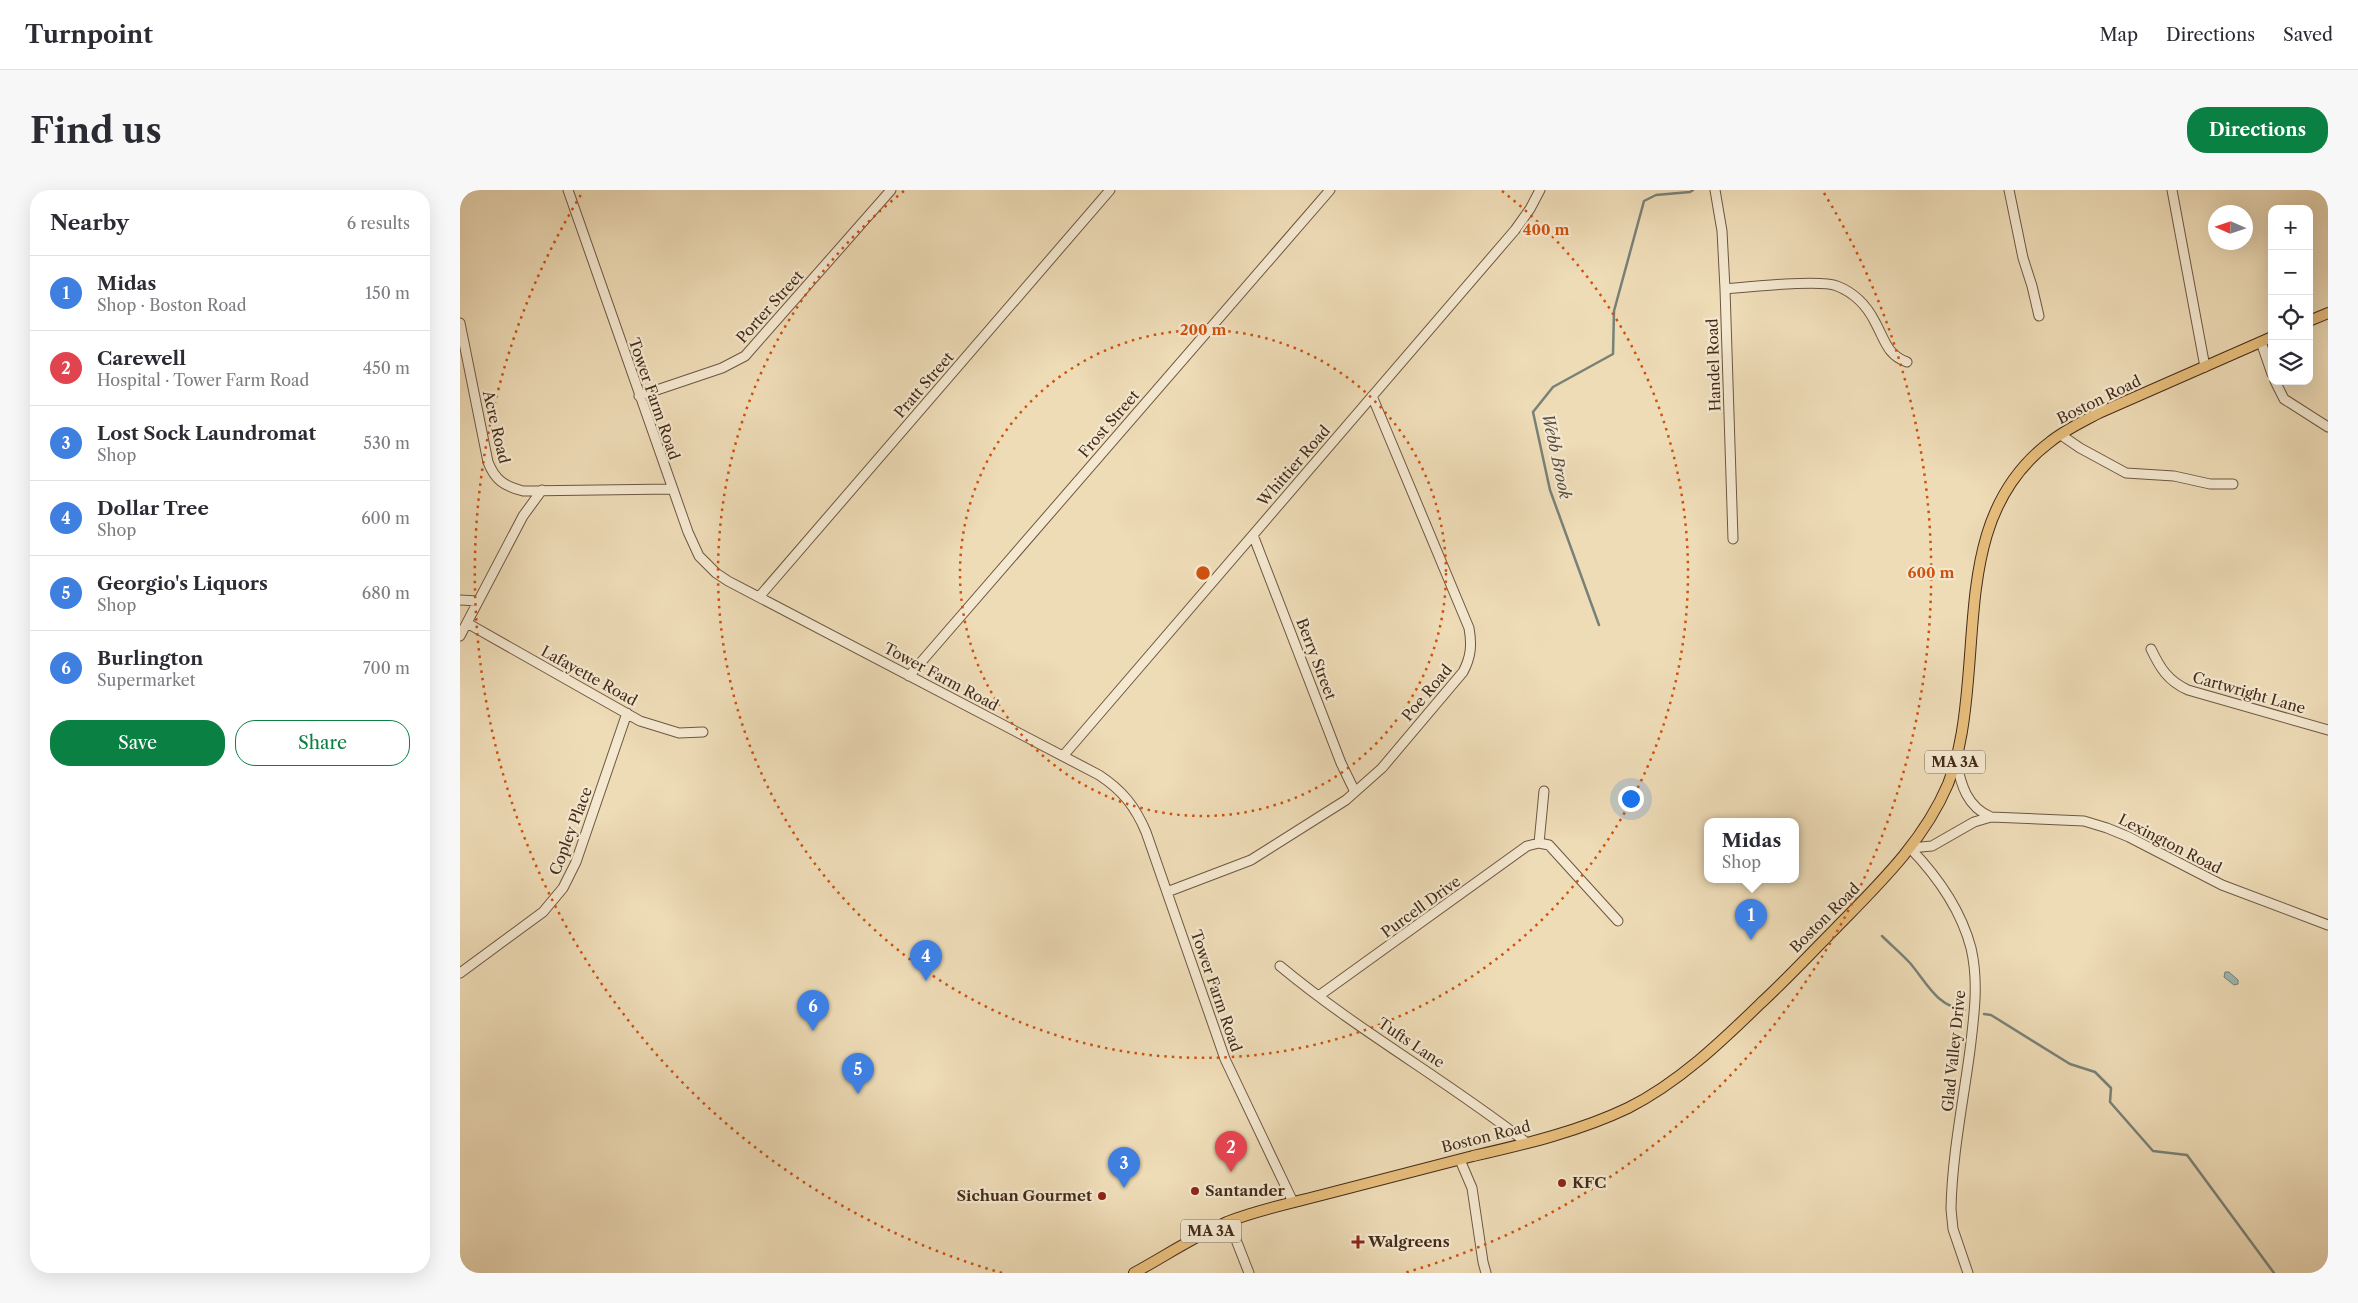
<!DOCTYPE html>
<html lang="en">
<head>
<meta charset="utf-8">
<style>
	body { margin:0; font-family:"Libre Caslon Text",serif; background:#f7f7f7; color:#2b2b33 }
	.controls { position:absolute; right:15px; top:15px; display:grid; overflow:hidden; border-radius:10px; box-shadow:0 5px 20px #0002 }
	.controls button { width:45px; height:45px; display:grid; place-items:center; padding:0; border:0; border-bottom:1px solid #e1e1e2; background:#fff; color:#2b2b33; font:25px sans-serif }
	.compass { position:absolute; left:1748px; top:15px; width:45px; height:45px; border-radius:50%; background:#fff; box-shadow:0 5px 20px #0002; rotate:273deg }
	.you { position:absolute; left:1170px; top:608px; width:18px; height:18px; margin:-12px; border:4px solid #fff; border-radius:50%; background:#1a73e8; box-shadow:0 0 0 8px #1a73e833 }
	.badge { display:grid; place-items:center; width:32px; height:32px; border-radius:50%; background:#0b8043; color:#fff; font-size:16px; font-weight:700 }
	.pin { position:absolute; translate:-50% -41px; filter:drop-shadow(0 1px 2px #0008) }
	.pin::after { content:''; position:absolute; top:26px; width:18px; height:15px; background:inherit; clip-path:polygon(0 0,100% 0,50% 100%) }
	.popup { position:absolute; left:1244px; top:628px; width:95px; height:65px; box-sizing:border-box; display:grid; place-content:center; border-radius:10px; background:#fff; filter:drop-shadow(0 1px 4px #0005); font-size:16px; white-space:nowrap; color:#7c7c81 }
	.popup b { font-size:19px; color:#2b2b33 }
	.popup::after { content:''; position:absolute; left:50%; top:100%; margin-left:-10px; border:10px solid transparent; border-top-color:#fff }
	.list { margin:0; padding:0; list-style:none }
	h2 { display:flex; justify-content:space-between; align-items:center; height:65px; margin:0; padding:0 20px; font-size:21px }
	h2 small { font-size:16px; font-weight:400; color:#7c7c81 }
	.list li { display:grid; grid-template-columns:32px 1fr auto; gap:15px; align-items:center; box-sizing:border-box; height:75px; padding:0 20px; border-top:1px solid #e1e1e2 }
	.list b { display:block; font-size:19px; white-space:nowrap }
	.list p { margin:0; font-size:16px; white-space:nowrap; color:#7c7c81 }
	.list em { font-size:16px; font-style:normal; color:#7c7c81 }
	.actions { display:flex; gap:10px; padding:15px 20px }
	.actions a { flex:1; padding:11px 0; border:1px solid #0b8043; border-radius:20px; text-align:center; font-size:18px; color:#0b8043 }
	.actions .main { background:#0b8043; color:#fff }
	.icon { flex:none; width:28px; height:28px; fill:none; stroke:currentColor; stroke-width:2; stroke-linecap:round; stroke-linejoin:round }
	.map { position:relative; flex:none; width:1868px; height:1083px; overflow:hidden; border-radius:20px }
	header { display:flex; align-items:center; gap:30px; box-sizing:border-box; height:70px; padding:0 25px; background:#fff; border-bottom:1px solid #e1e1e2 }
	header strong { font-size:24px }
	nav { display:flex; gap:28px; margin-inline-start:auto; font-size:18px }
	.intro { display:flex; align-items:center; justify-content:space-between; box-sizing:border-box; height:120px; padding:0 30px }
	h1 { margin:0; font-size:35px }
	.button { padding:12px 22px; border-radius:20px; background:#0b8043; color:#fff; font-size:18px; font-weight:700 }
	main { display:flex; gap:30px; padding:0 30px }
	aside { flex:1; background:#fff; border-radius:20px; box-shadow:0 5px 20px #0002 }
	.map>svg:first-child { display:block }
</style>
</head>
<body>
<header>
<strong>Turnpoint</strong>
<nav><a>Map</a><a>Directions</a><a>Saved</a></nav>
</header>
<div class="intro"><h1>Find us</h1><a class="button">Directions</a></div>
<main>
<aside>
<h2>Nearby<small>6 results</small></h2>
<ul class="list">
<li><span class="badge" style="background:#3f7fe0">1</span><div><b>Midas</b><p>Shop · Boston Road</p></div><em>150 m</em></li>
<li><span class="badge" style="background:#e0444e">2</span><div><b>Carewell</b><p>Hospital · Tower Farm Road</p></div><em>450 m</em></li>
<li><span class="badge" style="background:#3f7fe0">3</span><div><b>Lost Sock Laundromat</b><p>Shop</p></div><em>530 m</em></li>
<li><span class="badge" style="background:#3f7fe0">4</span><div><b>Dollar Tree</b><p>Shop</p></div><em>600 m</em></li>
<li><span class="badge" style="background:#3f7fe0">5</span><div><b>Georgio's Liquors</b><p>Shop</p></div><em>680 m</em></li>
<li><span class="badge" style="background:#3f7fe0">6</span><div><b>Burlington</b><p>Supermarket</p></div><em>700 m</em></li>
</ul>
<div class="actions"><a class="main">Save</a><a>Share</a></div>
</aside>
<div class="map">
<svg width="1868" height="1083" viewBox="0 0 1868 1083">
	<rect width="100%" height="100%" fill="#eedcb7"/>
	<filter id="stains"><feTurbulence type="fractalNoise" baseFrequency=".004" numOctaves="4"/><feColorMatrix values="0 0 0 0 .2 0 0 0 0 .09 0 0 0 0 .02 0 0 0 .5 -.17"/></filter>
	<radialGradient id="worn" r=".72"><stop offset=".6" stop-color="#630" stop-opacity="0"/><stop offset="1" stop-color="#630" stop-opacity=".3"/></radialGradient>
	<path fill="#9bbab6" stroke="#788178" d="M 1765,782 L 1769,782 L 1778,790 L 1778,794 L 1774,795 L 1764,787 Z"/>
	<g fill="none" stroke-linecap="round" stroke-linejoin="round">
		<path stroke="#788178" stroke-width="2.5" d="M 1139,435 L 1090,300 L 1073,222 L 1093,197 L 1153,164 L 1154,121 L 1184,11 L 1196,5 L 1230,2 L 1233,0
			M 1422,746 C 1431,755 1442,764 1450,773 C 1467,793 1476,816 1505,820
			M 1524,824 L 1531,825 L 1610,874 L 1635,882 L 1651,898 L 1650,912 L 1693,961 L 1727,965 L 1814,1083"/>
		<defs>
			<path id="minor" d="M 108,0 L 228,342 L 239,366 L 256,383 L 268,391 L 639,585 C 662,600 675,616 686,642 L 765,869 L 833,1012
				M 1255,0 L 1262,41 L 1265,99 L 1273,349
				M 1549,0 L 1563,68 L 1572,96 L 1579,126
				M 1712,0 L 1745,177
				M 1265,99 C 1288,97 1360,89 1377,96 C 1395,103 1407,116 1415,132 C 1425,150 1427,165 1447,172
				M 0,133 L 28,272 C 35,290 44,296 63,301 L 212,299
				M 1801,152 L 1812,184
				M 1815,191 L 1824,209 L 1868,237
				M 179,206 L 262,178 L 285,166 L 431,0
				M 1601,245 L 1620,258 L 1666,283 L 1714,286 L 1750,294 L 1773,294
				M 793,345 L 881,573 L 895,602
				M 299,407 L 650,0
				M 0,410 L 18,411
				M 7,433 L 180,531 L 219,543 L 243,542
				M 0,446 L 63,326 L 82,300
				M 1691,459 C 1700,478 1708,491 1728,500 L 1868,540
				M 449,486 L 870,0
				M 603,566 L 1055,40 L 1070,19 L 1080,0
				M 1496,571 C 1501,595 1507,617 1531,627
				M 1084,601 L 1079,653 L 1089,655 L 1158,731
				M 1450,658 C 1477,686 1501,720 1511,758 C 1519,792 1514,826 1510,860 C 1503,913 1492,966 1491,1019 L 1493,1039 L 1508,1083
				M 1450,658 L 1472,656 L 1514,632 L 1531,627 L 1624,631 L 1647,638 L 1669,647 L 1762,695 L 1868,735
				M 707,702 L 791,670 L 886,610 L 922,578 L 1003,482 C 1011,467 1012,455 1009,438 L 912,206
				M 820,776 C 898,841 988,891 1067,953
				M 0,783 L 83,722 L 103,698 L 116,672 L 167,523
				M 860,805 L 1067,656 L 1079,653
				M 1000,970 L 1012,998 L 1023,1072 L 1026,1083
				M 769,1032 L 789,1083"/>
			<path id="major" d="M 1849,131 L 1868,123
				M 674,1083 C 705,1066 735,1046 767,1032 C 797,1020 831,1013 862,1005 C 913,992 963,979 1013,966 C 1066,954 1120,941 1168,918 C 1218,893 1261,852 1301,813 C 1327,789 1351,763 1376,738 C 1419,694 1464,651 1488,594 C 1501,561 1505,525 1508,490 C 1516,402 1512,311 1590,252 C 1605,240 1622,232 1639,223 L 1812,147"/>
		</defs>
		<use href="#minor" stroke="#6e5741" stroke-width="11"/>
		<use href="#major" stroke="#442b1a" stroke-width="12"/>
		<use href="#minor" stroke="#f4e8d0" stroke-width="9"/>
		<use href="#major" stroke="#e7be7c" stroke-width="10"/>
	</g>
	<g fill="none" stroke="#cf520e" stroke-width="2.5" stroke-dasharray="2.5 5">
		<circle cx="743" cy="383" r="243"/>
		<path d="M1042 1A485 485 0 1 1 444 1"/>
		<path d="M542 1083A728 728 0 0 1 122 3M1364 3A728 728 0 0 1 944 1083"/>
	</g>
	<g fill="#8f2418" stroke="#f4e8d0" stroke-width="2">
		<circle cx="1102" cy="993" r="5"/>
		<circle cx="735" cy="1001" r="5"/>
		<circle cx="642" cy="1006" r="5"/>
		<path d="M895.5 1044.5h5v5h5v5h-5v5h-5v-5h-5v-5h5z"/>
	</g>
	<g text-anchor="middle" stroke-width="4.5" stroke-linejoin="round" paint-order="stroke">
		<g fill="#f4e8d0" stroke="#796451" stroke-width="1">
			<rect x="1465" y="560.5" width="60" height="23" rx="4"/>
			<rect x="721" y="1029.5" width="60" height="23" rx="4"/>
		</g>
		<g font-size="14" font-weight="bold" fill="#442b1a">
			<text x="1495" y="577">MA 3A</text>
			<text x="751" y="1046">MA 3A</text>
		</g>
		<g font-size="15" fill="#442b1a" stroke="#f4e8d0">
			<text transform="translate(310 117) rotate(-48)" y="5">Porter Street</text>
			<text transform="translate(1254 175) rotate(-92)" y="5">Handel Road</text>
			<text transform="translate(464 195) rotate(-49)" y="5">Pratt Street</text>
			<text transform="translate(194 209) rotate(71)" y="5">Tower Farm Road</text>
			<text transform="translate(1639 210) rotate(-26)" y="5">Boston Road</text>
			<text transform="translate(649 234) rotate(-49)" y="5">Frost Street</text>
			<text transform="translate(36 237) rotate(77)" y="5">Acre Road</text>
			<text transform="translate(834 276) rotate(-49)" y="5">Whittier Road</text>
			<text transform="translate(856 469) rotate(69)" y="5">Berry Street</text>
			<text transform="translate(129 486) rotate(29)" y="5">Lafayette Road</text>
			<text transform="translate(481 487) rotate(28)" y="5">Tower Farm Road</text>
			<text transform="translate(967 503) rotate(-50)" y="5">Poe Road</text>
			<text transform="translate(1789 503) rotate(16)" y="5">Cartwright Lane</text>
			<text transform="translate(111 641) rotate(-69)" y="5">Copley Place</text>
			<text transform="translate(1710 654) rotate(27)" y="5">Lexington Road</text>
			<text transform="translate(961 717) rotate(-36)" y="5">Purcell Drive</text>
			<text transform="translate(1365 728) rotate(-45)" y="5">Boston Road</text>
			<text transform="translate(756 801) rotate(71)" y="5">Tower Farm Road</text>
			<text transform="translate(951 853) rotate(34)" y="5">Tufts Lane</text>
			<text transform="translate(1494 861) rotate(-84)" y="5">Glad Valley Drive</text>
			<text transform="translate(1026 947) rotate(-14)" y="5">Boston Road</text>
		</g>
		<g font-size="15" font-weight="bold" fill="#442b1a" stroke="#f4e8d0" text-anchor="start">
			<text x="1112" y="998">KFC</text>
			<text x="745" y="1006">Santander</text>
			<text x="632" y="1011" text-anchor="end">Sichuan Gourmet</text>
			<text x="908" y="1057">Walgreens</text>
		</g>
		<g font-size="16" font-style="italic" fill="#5a4f41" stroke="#f4e8d0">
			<text transform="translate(1097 266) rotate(78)" y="6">Webb Brook</text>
		</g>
	</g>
	<circle cx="743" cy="383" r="8" fill="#cf520e" stroke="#f4e8d0" stroke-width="2.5"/>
	<g font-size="15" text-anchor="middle" font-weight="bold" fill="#cf520e" stroke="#f4e8d0" stroke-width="4.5" stroke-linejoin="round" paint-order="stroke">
		<text x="1086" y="45">400 m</text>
		<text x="743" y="145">200 m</text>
		<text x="1471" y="388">600 m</text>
	</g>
	<rect width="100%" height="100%" filter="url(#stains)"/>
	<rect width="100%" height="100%" fill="url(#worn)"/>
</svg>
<div class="controls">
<button>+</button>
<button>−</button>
<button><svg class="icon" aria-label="locate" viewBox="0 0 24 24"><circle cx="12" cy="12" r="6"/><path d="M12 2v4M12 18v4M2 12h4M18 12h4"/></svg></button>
<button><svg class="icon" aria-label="layers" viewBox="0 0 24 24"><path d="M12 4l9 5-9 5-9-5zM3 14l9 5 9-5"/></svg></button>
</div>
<svg class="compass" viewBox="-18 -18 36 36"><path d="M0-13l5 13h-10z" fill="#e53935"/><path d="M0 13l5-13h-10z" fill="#7c7c81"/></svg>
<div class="you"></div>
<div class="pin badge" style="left:1291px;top:750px;background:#3f7fe0">1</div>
<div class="popup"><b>Midas</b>Shop</div>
<div class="pin badge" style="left:771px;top:982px;background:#e0444e">2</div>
<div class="pin badge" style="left:664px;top:998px;background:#3f7fe0">3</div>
<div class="pin badge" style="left:466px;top:791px;background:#3f7fe0">4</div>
<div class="pin badge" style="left:398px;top:904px;background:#3f7fe0">5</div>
<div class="pin badge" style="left:353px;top:841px;background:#3f7fe0">6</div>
</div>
</main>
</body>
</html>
